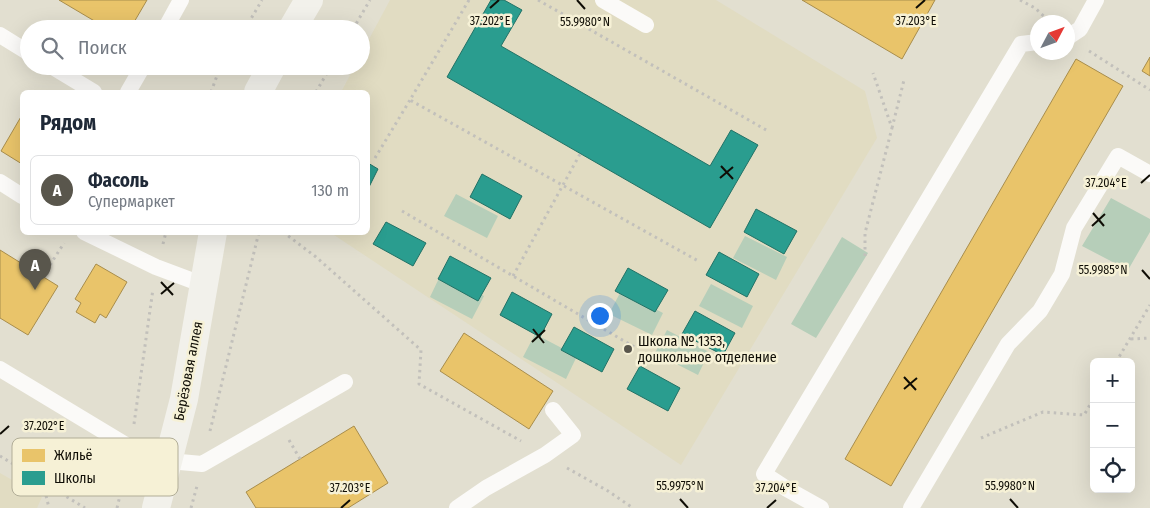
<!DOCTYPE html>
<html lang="ru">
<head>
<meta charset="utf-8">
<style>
	body { margin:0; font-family:"Fira Sans Condensed",sans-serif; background:#f6f6f7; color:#1f2937 }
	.controls { position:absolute; right:15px; bottom:15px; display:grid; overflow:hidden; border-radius:8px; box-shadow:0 5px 20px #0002 }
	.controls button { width:45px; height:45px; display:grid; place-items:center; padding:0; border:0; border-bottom:1px solid #e0e1e3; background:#fff; color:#1f2937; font:25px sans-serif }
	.compass { position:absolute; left:1030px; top:15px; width:45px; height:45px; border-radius:50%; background:#fff; box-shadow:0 5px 20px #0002; rotate:49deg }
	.you { position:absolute; left:599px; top:315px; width:18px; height:18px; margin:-12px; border:4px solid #fff; border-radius:50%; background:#1a73e8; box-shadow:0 0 0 8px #1a73e833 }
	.badge { display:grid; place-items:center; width:32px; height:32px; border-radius:50%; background:#59564c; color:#fff; font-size:16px; font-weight:700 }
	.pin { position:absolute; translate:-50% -41px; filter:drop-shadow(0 1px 2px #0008) }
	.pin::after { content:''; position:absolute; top:26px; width:18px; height:15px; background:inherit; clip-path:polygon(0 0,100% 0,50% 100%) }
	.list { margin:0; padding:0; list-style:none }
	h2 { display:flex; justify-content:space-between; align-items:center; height:65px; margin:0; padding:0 20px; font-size:21px }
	h2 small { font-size:16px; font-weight:400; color:#747a83 }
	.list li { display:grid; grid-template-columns:32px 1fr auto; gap:15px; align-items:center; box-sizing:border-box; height:70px; margin:0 10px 10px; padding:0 10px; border:1px solid #e0e1e3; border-radius:8px }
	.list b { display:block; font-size:19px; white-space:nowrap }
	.list p { margin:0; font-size:16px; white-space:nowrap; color:#747a83 }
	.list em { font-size:16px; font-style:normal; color:#747a83 }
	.icon { flex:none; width:28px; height:28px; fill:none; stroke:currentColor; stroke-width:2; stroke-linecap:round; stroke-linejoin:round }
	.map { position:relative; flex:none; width:1150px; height:508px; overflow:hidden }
	.search { position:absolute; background:#fff; box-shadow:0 5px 20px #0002; left:20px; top:20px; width:350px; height:55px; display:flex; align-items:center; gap:12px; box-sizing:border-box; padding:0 18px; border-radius:28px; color:#747a83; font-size:19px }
	.panel { position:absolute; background:#fff; box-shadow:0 5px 20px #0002; left:20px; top:90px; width:350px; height:145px; border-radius:8px }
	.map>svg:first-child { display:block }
</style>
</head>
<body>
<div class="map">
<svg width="1150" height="508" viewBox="0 0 1150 508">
	<rect width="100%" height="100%" fill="#e2dfd0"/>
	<path fill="#e1dcc2" d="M 390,0 L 716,0 L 865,91 L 877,138 L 681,465 L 331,233 L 368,232 L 368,92 L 341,92 L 355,66 L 361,66 L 361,54 Z
		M 0,473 L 42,497 L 37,508 L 0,508 Z"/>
	<path fill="#b6ceb9" d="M 456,194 L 498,216 L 487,238 L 444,216 Z
		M 1111,198 L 1150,219 L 1150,232 L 1128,270 L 1082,246 Z
		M 745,236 L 787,257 L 776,280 L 733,258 Z
		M 842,237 L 868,253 L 816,338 L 791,324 Z
		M 441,274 L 484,296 L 472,319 L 430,297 Z
		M 711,284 L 753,306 L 742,328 L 699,306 Z
		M 621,291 L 663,313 L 652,335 L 609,314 Z
		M 667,330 L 709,352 L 698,375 L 655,353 Z
		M 535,334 L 577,356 L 566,379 L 523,357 Z"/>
	<path fill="#e9c46a" stroke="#a88d4c" d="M 59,0 L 147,0 L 130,29 L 108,29 Z
		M 802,0 L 935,0 L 902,59 Z
		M 1150,57 L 1150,76 L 1142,71 Z
		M 1076,59 L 1123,86 L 891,486 L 845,459 Z
		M 22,115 L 22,164 L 1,151 Z
		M 0,250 L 58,286 L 28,335 L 0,318 Z
		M 96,264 L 127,282 L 106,318 L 100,314 L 95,323 L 76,312 L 81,303 L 75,299 Z
		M 464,333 L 553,391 L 529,429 L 440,371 Z
		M 354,426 L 388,483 L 348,508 L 256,508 L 246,492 Z"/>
	<path fill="#2a9d8f" stroke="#227266" d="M 491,0 L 504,0 L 522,10 L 501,46 L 710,166 L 731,130 L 758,145 L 710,228 L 447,77 Z
		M 368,163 L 378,169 L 368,189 Z
		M 482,174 L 522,196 L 510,219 L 470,197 Z
		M 756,209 L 797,231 L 784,254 L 744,232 Z
		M 386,222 L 426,243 L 413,266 L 373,244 Z
		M 719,252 L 759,274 L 747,297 L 706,275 Z
		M 450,256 L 491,278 L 478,301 L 438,279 Z
		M 628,268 L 668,290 L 655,312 L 615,291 Z
		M 512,292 L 552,314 L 540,337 L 500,315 Z
		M 695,311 L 735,333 L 723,355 L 682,334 Z
		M 574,327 L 614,349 L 602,372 L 561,350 Z
		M 640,366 L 680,388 L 668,411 L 627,389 Z"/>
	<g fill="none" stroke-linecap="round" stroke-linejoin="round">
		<path stroke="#c2c0bb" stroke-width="3" stroke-dasharray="2.5 4" stroke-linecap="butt" d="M 469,0 L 410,100 L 700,262
			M 538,0 L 768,131
			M 1020,0 L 1035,8 L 1048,20
			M 245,29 L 262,0
			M 353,29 L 370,0
			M 1089,51 L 1150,90
			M 211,92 L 218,73 L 222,66
			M 316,92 L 331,66
			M 892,128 L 904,80
			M 375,158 L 410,100
			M 402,211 L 636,348
			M 283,232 L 316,257 L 421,350 L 419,384 L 521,441
			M 163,244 L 166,232
			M 865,256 L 865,233 L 892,128 L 873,73
			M 43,276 L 64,243
			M 513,276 L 580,154
			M 1131,339 L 1150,338
			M 1116,362 L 1150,305
			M 134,424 L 153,289
			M 210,431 L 259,232
			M 981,438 L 1043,412 L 1084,415 L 1094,398
			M 289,440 L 300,459
			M 0,456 L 85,508
			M 567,468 L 608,491 L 633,508
			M 43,483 L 49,508
			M 117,508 L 126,470
			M 191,508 L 197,486"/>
		<path stroke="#fbfaf8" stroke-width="16" d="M 603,0 L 646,25
			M 165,29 L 181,0
			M 0,35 L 29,53
			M 1068,37 L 1080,29 L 1096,0
			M 51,66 L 94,92
			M 128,92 L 143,66
			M 0,182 L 22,196
			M 84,232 L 156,267 L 204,285
			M 0,369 L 131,448 L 169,461 L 202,464 L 345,382
			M 457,508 L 486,488 L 545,455 L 573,435 L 553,410
			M 821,508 L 787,489 L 764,474 L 1021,44 L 1038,42
			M 911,508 L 1008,344 L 1040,311 L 1062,274 L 1074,228 L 1118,156 L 1150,174"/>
		<path stroke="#f2f1eb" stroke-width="28" d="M 292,29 L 309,0
			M 258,92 L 272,66
			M 156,508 L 184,399 L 213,232"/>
	</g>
	<path fill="none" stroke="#0f0d05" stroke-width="2" d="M 577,0 L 585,9M 490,8 L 499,0M 916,8 L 925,0M 721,166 L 733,179M 720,178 L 733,167M 1141,183 L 1150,175M 1093,213 L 1104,226M 1092,226 L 1105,214M 1142,270 L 1150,279M 161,282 L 173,295M 161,294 L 174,283M 533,329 L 544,343M 532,342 L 545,330M 904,377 L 916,390M 904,389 L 917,378M 0,434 L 9,426M 680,499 L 688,508M 1010,499 L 1018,508M 341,508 L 350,500M 767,508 L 776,500"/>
	<circle fill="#59564c" stroke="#f6f1d6" stroke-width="2" cx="628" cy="349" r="5"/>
	<g text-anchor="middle" stroke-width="5" stroke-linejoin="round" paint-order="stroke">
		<g font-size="14" fill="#0f0d05" stroke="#f6f1d6" text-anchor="start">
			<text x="638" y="346">Школа № 1353,<tspan x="638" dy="16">дошкольное отделение</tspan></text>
		</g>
		<g font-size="14" fill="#0f0d05" stroke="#f6f1d6">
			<text transform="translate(188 371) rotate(-79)" y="5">Берёзовая аллея</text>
		</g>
	</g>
	<rect x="12" y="438" width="166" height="58" rx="8" fill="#f6f1d6" stroke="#b1ad97" stroke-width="1"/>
	<rect x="22" y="449" width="23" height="13" fill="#e9c46a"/>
	<rect x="22" y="471" width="23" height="14" fill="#2a9d8f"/>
	<g font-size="14" fill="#0f0d05">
		<text x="54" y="460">Жильё</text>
		<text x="54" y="483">Школы</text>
	</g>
	<g font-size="12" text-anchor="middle" fill="#0f0d05" stroke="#f6f1d6" stroke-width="5" stroke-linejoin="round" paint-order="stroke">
		<text x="490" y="25">37.202°E</text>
		<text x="916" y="25">37.203°E</text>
		<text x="585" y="26">55.9980°N</text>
		<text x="1106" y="187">37.204°E</text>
		<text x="1103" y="274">55.9985°N</text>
		<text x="44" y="430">37.202°E</text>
		<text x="680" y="490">55.9975°N</text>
		<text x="1010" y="490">55.9980°N</text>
		<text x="350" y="492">37.203°E</text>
		<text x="776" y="492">37.204°E</text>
	</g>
</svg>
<div class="controls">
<button>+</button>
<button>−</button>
<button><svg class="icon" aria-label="locate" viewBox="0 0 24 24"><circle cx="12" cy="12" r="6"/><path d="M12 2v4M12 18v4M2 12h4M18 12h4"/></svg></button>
</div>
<svg class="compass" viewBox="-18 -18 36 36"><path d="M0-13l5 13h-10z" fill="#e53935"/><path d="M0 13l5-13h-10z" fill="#747a83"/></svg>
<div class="you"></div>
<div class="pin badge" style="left:35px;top:290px">A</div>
<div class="search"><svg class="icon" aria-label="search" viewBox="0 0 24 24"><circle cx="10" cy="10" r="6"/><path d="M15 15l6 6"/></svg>Поиск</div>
<section class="panel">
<h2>Рядом<small></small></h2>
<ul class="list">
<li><span class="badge">A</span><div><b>Фасоль</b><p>Супермаркет</p></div><em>130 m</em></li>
</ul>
</section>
</div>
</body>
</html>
